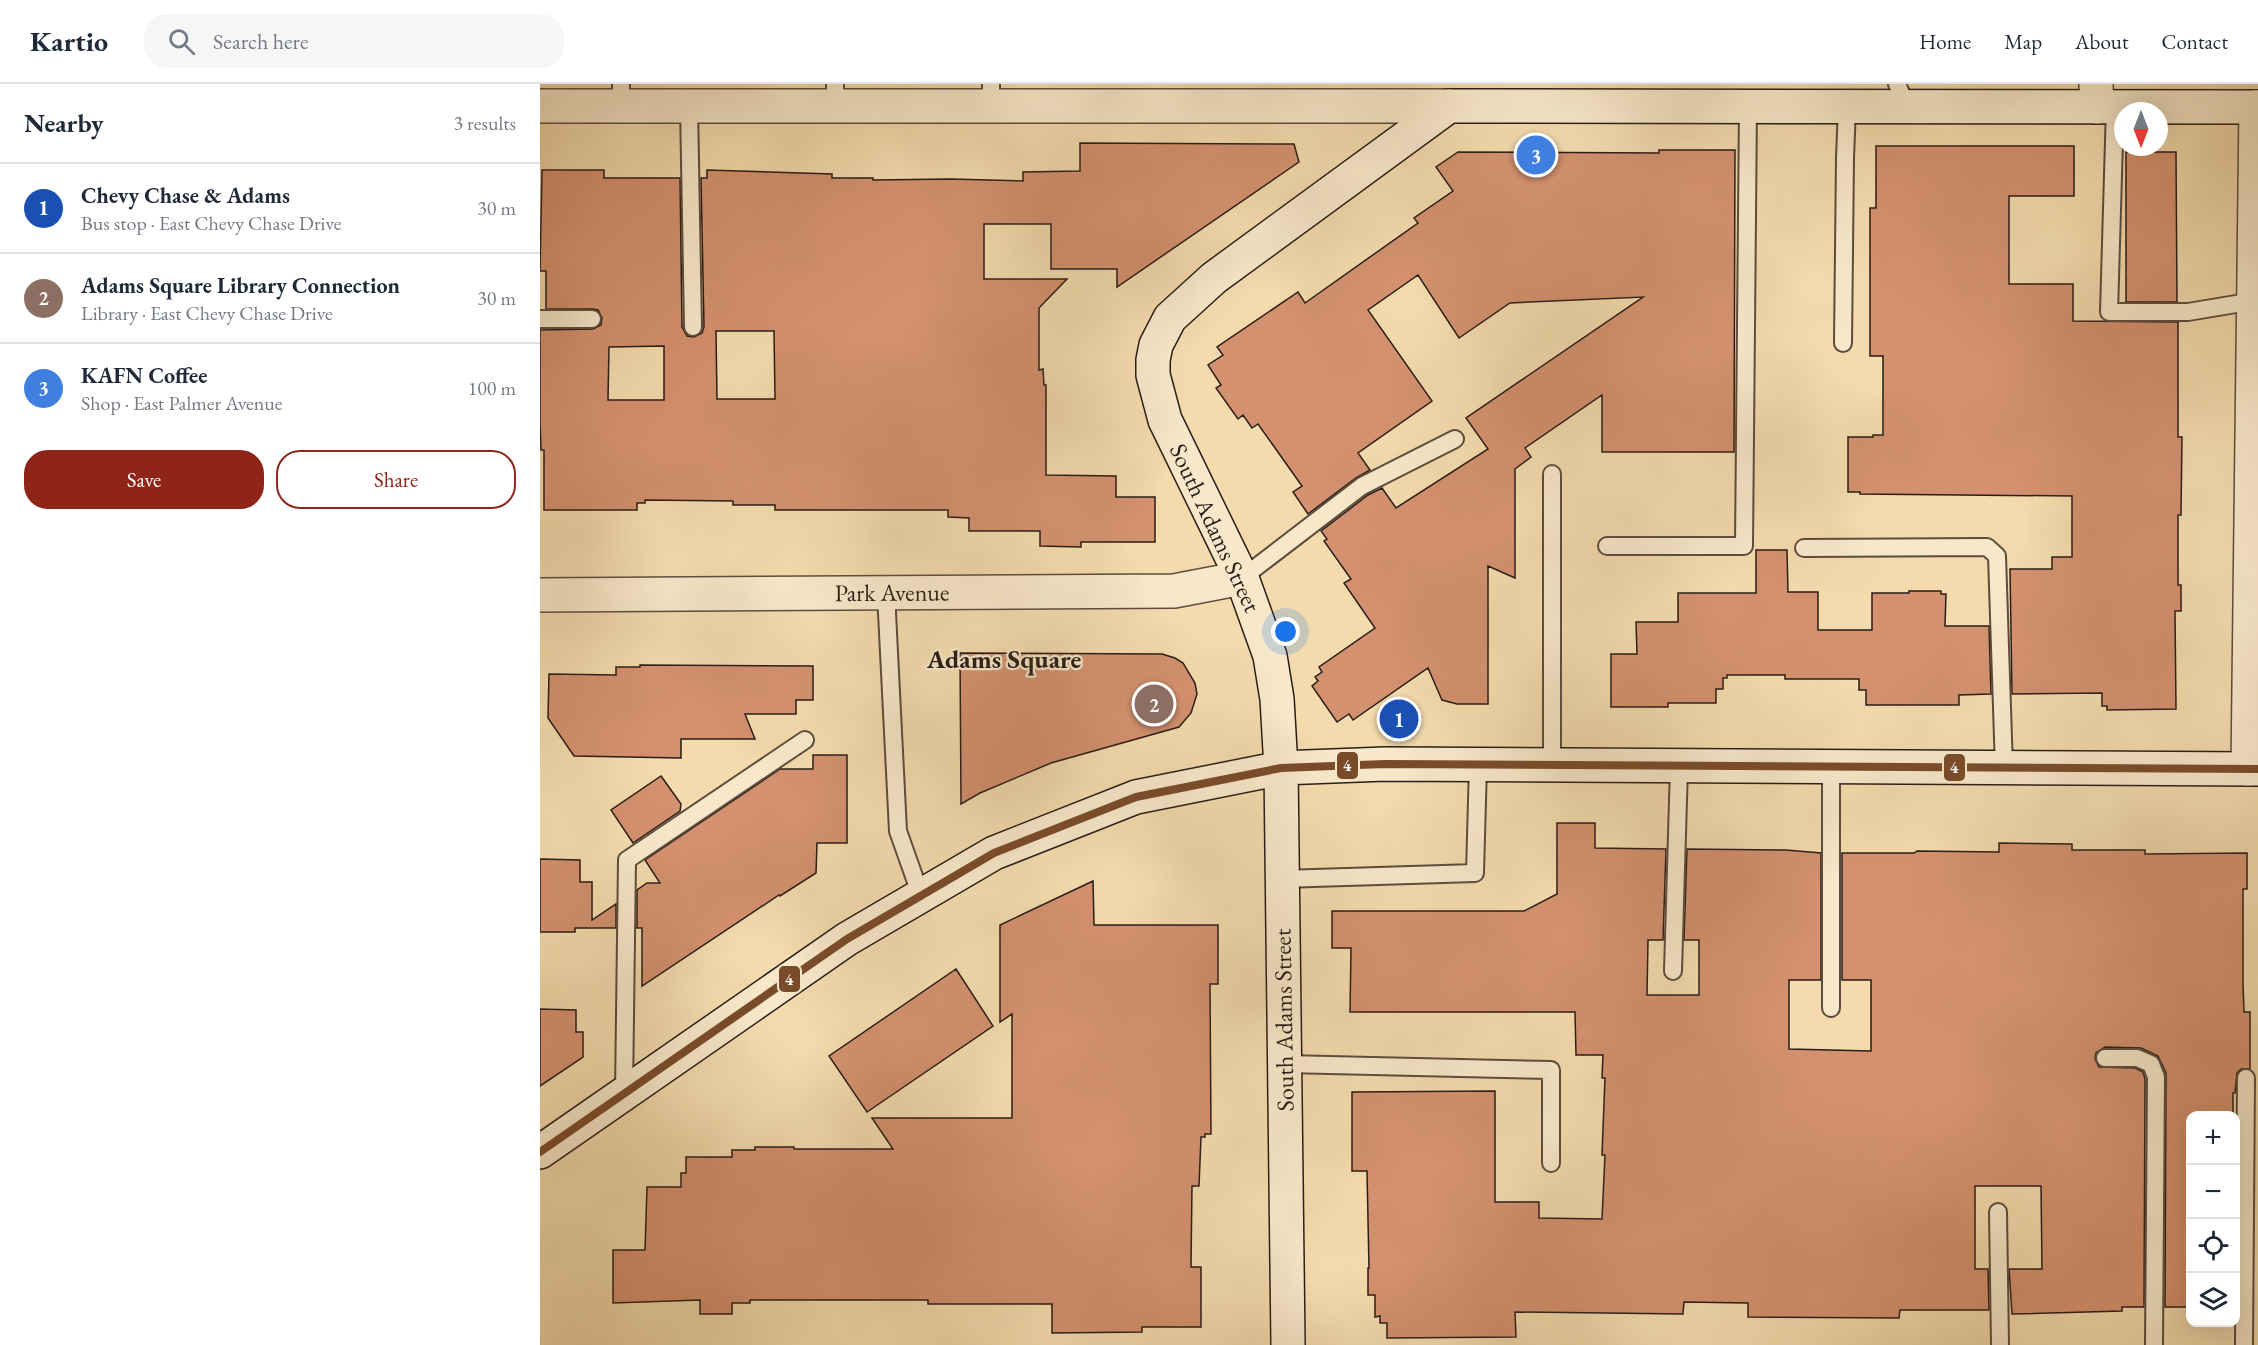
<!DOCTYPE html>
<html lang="en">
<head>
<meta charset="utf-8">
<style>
	body { margin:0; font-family:"EB Garamond",serif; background:#f6f6f7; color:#1f2937 }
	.controls { position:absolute; right:18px; bottom:18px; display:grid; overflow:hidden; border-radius:12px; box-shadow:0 6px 24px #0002 }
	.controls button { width:54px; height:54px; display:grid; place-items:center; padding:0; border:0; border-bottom:2px solid #e0e1e3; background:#fff; color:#1f2937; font:30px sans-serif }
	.compass { position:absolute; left:1574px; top:18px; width:54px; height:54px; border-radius:50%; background:#fff; box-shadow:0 6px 24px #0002; rotate:180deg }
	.you { position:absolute; left:746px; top:548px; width:21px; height:21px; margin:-15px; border:4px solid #fff; border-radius:50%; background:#1a73e8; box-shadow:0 0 0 9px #1a73e833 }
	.badge { display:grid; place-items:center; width:39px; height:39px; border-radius:50%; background:#8f2418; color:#fff; font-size:20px; font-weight:700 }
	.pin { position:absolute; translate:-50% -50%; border:3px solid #fff; box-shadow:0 2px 6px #0006 }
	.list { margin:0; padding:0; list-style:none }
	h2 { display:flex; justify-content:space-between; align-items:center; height:78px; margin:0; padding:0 24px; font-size:26px }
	h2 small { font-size:20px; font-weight:400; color:#747a83 }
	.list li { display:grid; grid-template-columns:39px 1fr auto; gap:18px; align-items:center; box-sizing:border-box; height:90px; padding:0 24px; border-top:2px solid #e0e1e3 }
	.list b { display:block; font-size:22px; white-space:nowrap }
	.list p { margin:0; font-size:20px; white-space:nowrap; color:#747a83 }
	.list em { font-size:20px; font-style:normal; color:#747a83 }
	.actions { display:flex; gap:12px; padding:18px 24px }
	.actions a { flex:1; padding:14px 0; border:2px solid #8f2418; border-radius:24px; text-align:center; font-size:21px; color:#8f2418 }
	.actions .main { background:#8f2418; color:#fff }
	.icon { flex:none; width:33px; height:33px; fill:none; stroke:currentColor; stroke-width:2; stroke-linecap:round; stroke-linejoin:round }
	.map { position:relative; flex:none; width:1718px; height:1261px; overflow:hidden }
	header { display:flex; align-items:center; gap:36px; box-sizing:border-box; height:84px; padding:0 30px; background:#fff; border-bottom:2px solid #e0e1e3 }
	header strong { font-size:28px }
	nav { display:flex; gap:33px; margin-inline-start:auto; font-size:21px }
	.search { width:420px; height:54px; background:#f6f6f7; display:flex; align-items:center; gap:15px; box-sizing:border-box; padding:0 21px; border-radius:24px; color:#747a83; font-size:22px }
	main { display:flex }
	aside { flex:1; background:#fff }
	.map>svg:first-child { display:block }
</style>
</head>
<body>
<header>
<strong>Kartio</strong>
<div class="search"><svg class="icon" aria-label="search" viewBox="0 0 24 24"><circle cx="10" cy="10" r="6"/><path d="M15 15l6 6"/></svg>Search here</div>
<nav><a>Home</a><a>Map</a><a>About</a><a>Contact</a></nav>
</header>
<main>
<aside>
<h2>Nearby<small>3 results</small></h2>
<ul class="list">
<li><span class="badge" style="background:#1a4fb4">1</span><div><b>Chevy Chase &amp; Adams</b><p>Bus stop · East Chevy Chase Drive</p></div><em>30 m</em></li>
<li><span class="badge" style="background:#8d6e63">2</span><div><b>Adams Square Library Connection</b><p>Library · East Chevy Chase Drive</p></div><em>30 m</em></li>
<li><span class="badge" style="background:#3f7fe0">3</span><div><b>KAFN Coffee</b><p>Shop · East Palmer Avenue</p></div><em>100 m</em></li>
</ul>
<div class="actions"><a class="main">Save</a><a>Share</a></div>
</aside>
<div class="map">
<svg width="1718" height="1261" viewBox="0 0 1718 1261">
	<rect width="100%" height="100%" fill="#f3dbae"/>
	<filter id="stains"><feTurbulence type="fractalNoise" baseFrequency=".00333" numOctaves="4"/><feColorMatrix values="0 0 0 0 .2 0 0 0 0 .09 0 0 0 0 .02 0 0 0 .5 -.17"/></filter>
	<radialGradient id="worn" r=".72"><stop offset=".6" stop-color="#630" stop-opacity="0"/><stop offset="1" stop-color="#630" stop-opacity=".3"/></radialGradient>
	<path fill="#d4916f" stroke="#291d17" stroke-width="1.5" fill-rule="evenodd" d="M 540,59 L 754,60 L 759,78 L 577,203 L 577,185 L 511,185 L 511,140 L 444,140 L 444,195 L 527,195 L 499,224 L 499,286 L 503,285 L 504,301 L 506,301 L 506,391 L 576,392 L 576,413 L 615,413 L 615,458 L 541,458 L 541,463 L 500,462 L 500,447 L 429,447 L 429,434 L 408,433 L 408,426 L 235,426 L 235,421 L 193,421 L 193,417 L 105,416 L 105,419 L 97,419 L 97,426 L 4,426 L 4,366 L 1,366 L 0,338 L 0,246 L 53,245 L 61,241 L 62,234 L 58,226 L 53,225 L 6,225 L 6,187 L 0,187 L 2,86 L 64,86 L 64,94 L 140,94 L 142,243 L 147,252 L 154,253 L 162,249 L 164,243 L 161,94 L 167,94 L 167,86 L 292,90 L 292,94 L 333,94 L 333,96 L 410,95 L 483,97 L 483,88 L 540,87 ZM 176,247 L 234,247 L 235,315 L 177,315 ZM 124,262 L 124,316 L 68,316 L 69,263 Z
		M 1336,62 L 1534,62 L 1534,112 L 1469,112 L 1469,200 L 1533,200 L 1533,237 L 1638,238 L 1638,353 L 1642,353 L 1641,431 L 1638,431 L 1638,501 L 1641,501 L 1641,527 L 1635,527 L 1636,625 L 1567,626 L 1567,622 L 1562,622 L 1562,609 L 1472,610 L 1470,485 L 1512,485 L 1512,473 L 1532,473 L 1532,412 L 1320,410 L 1320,408 L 1308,408 L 1308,353 L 1333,353 L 1333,351 L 1343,351 L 1343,272 L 1330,272 L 1330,124 L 1336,124 Z
		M 1119,66 L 1195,66 L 1194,368 L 1062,368 L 1062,311 L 985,364 L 991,373 L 975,385 L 975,494 L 948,482 L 948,620 L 917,620 L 902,616 L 888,584 L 813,636 L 809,630 L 797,638 L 772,602 L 778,597 L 775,593 L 782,588 L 779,583 L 835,544 L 804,499 L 811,495 L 784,457 L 787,455 L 781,447 L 828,411 L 842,404 L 856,424 L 948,365 L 926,334 L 1103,213 L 970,219 L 919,254 L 878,191 L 828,226 L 892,317 L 818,369 L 830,386 L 816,394 L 768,430 L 753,408 L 762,402 L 718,340 L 712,344 L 703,331 L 698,335 L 676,304 L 681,301 L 668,281 L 683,271 L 677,263 L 758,208 L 765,219 L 878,139 L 874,134 L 913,107 L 896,83 L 918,68 L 1119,69 Z
		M 1586,68 L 1636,68 L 1637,218 L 1586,218 Z
		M 1216,466 L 1247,466 L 1248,508 L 1278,508 L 1278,546 L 1332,546 L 1332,509 L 1369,509 L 1369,507 L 1401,507 L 1401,510 L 1406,510 L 1405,542 L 1449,542 L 1451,610 L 1419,611 L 1419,621 L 1326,621 L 1326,606 L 1319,606 L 1319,595 L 1245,595 L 1245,591 L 1187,591 L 1187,594 L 1183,594 L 1183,605 L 1176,605 L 1176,619 L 1128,619 L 1128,623 L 1071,623 L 1071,570 L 1097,570 L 1096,538 L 1138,538 L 1138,509 L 1216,509 Z
		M 420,569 L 622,570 L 635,574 L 643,579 L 655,599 L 657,610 L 651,629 L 639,643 L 511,679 L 440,709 L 421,720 Z
		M 100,581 L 273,582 L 273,616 L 256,616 L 256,630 L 205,630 L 215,655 L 141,655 L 141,674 L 34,672 L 8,634 L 9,590 L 76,591 L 76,583 L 100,583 Z
		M 273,671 L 307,671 L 307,759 L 277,759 L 276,789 L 240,812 L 239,811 L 102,902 L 102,844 L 97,844 L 97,806 L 107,799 L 120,799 L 105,776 L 240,685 L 273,685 Z
		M 121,692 L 141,720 L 140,727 L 93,759 L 71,726 Z
		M 1017,739 L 1055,739 L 1055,764 L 1126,765 L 1123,856 L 1108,856 L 1107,911 L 1159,911 L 1159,856 L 1144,856 L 1147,765 L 1246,766 L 1281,769 L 1281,896 L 1249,896 L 1249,965 L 1331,967 L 1331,896 L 1302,896 L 1302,769 L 1374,769 L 1377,767 L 1459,768 L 1459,759 L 1532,760 L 1532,766 L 1605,766 L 1605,770 L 1707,769 L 1707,805 L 1703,805 L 1703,899 L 1704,928 L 1710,928 L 1710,985 L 1701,985 L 1697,989 L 1695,1009 L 1693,1009 L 1693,1032 L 1650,1032 L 1650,1223 L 1625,1223 L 1626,989 L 1618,972 L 1601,964 L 1565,963 L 1556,969 L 1555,975 L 1559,983 L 1595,984 L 1603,988 L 1605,995 L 1604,1223 L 1582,1223 L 1582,1227 L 1472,1230 L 1469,1185 L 1502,1185 L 1501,1102 L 1435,1102 L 1435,1185 L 1448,1185 L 1449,1226 L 1360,1226 L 1359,1234 L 1208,1233 L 1208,1219 L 1144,1218 L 1143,1230 L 975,1228 L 976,1253 L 847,1254 L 847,1239 L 840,1239 L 840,1232 L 835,1233 L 835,1211 L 828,1211 L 828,1184 L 829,1184 L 827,1087 L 812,1087 L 812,1008 L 955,1007 L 955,1118 L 999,1118 L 999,1134 L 1062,1135 L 1065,1071 L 1062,1071 L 1065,994 L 1062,994 L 1063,971 L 1036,971 L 1035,928 L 810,928 L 811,864 L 792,864 L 792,827 L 984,827 L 1017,810 Z
		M 0,775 L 40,776 L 40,798 L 52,798 L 52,836 L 76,820 L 76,844 L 35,844 L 35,848 L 0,848 Z
		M 553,797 L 554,841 L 678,841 L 678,900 L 670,900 L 671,1050 L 665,1050 L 665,1053 L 661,1053 L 659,1102 L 652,1102 L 651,1183 L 661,1183 L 661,1243 L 602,1243 L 602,1248 L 512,1249 L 512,1220 L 388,1220 L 388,1216 L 210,1216 L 210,1219 L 192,1219 L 192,1230 L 160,1230 L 160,1216 L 73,1219 L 73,1166 L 105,1166 L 107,1103 L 141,1103 L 141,1089 L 146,1089 L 146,1073 L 192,1073 L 192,1066 L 215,1066 L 215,1063 L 254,1063 L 254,1065 L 353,1065 L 332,1034 L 472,1034 L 472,930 L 460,938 L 460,841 Z
		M 416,885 L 453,942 L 327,1028 L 289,972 Z
		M 0,925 L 36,926 L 36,948 L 43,948 L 43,973 L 0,1002 Z"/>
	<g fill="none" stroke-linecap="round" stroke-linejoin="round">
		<defs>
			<path id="lane" d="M 295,0 L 295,22
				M 1357,0 L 1367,23
				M 81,22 L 81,0
				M 149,22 L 153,243
				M 451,22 L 451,0
				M 1575,23 L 1569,228 L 1648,228 L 1714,217
				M 0,235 L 52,235
				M 1303,259 L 1305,74 L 1307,23
				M 1067,462 L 1204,462 L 1208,23
				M 1264,464 L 1447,463 L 1457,472 L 1464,684
				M 702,494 L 822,402 L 915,355
				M 346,509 L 358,747 L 381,812
				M 1012,681 L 1012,390
				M 1291,683 L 1291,924
				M 742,795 L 935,789 L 938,681
				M 1133,887 L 1139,682
				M 1565,974 L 1597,974 L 1611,980 L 1616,993 L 1614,1261
				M 745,980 L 1011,986 L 1011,1079
				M 84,1009 L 87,776 L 265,656
				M 1458,1128 L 1460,1261
				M 1704,1261 L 1706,994"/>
			<g id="street">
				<path d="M 1556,0 L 1557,23"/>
				<path d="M 0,22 L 909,22"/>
				<path id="s1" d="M 0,511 L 634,507 L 702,494"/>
				<path d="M 1708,685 L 1716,23"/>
			</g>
			<path id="secondary" d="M 0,1068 L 307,855 L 454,769 L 596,713 L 741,684 L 845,680 L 1718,685
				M 748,1261 L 741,684 L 737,615 L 730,572 L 702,494 L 625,336 L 613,291 L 613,276 L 616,261 L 630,234 L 674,194 L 909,22 L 1718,23"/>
		</defs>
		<use href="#lane" stroke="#5c4c3d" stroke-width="20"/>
		<use href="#street" stroke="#5c4c3d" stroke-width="36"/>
		<use href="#secondary" stroke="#291d17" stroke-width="36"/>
		<use href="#lane" stroke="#f7e8ca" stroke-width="16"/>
		<use href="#street" stroke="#f7e8ca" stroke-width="33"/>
		<use href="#secondary" stroke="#f7e8ca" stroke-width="33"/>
		<defs>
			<path id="bus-1" d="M 0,1068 L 307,855 L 454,769 L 596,713 L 741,684 L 845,680 L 1718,685"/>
		</defs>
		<use href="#bus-1" stroke="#f7e8ca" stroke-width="12"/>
		<use href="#bus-1" stroke="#7a4b2a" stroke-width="8"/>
	</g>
	<g text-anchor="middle" stroke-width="4.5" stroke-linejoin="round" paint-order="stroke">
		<g font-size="24" fill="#291d17" stroke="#f7e8ca">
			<text transform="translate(675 444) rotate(65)" y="8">South Adams Street</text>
			<text dy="8" stroke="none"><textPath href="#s1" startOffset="352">Park Avenue</textPath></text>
			<text transform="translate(744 936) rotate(-91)" y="8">South Adams Street</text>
		</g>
		<g font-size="26" font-weight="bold" fill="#291d17" stroke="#f7e8ca">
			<text x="464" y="584">Adams Square</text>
		</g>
	</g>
	<g stroke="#f7e8ca" stroke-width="2">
		<rect x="796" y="667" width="23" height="29" rx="6" fill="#7a4b2a"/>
		<rect x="1403" y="669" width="23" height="29" rx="6" fill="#7a4b2a"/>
		<rect x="238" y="881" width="23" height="28" rx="6" fill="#7a4b2a"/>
	</g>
	<g font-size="16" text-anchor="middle" font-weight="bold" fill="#fff">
		<text x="807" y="687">4</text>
		<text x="1414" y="689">4</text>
		<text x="249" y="901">4</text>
	</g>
	<rect width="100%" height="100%" filter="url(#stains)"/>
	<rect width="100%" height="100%" fill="url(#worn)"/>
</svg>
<div class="controls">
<button>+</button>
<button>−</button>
<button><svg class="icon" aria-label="locate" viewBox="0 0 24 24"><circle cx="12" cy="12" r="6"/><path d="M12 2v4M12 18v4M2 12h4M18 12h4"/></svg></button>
<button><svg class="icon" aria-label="layers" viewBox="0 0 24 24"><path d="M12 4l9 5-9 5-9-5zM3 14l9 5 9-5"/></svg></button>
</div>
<svg class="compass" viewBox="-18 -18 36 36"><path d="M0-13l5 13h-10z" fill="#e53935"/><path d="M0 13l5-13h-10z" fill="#747a83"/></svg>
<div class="you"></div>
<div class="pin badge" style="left:859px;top:635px;background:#1a4fb4">1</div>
<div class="pin badge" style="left:614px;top:620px;background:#8d6e63">2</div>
<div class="pin badge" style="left:996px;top:71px;background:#3f7fe0">3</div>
</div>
</main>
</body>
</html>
